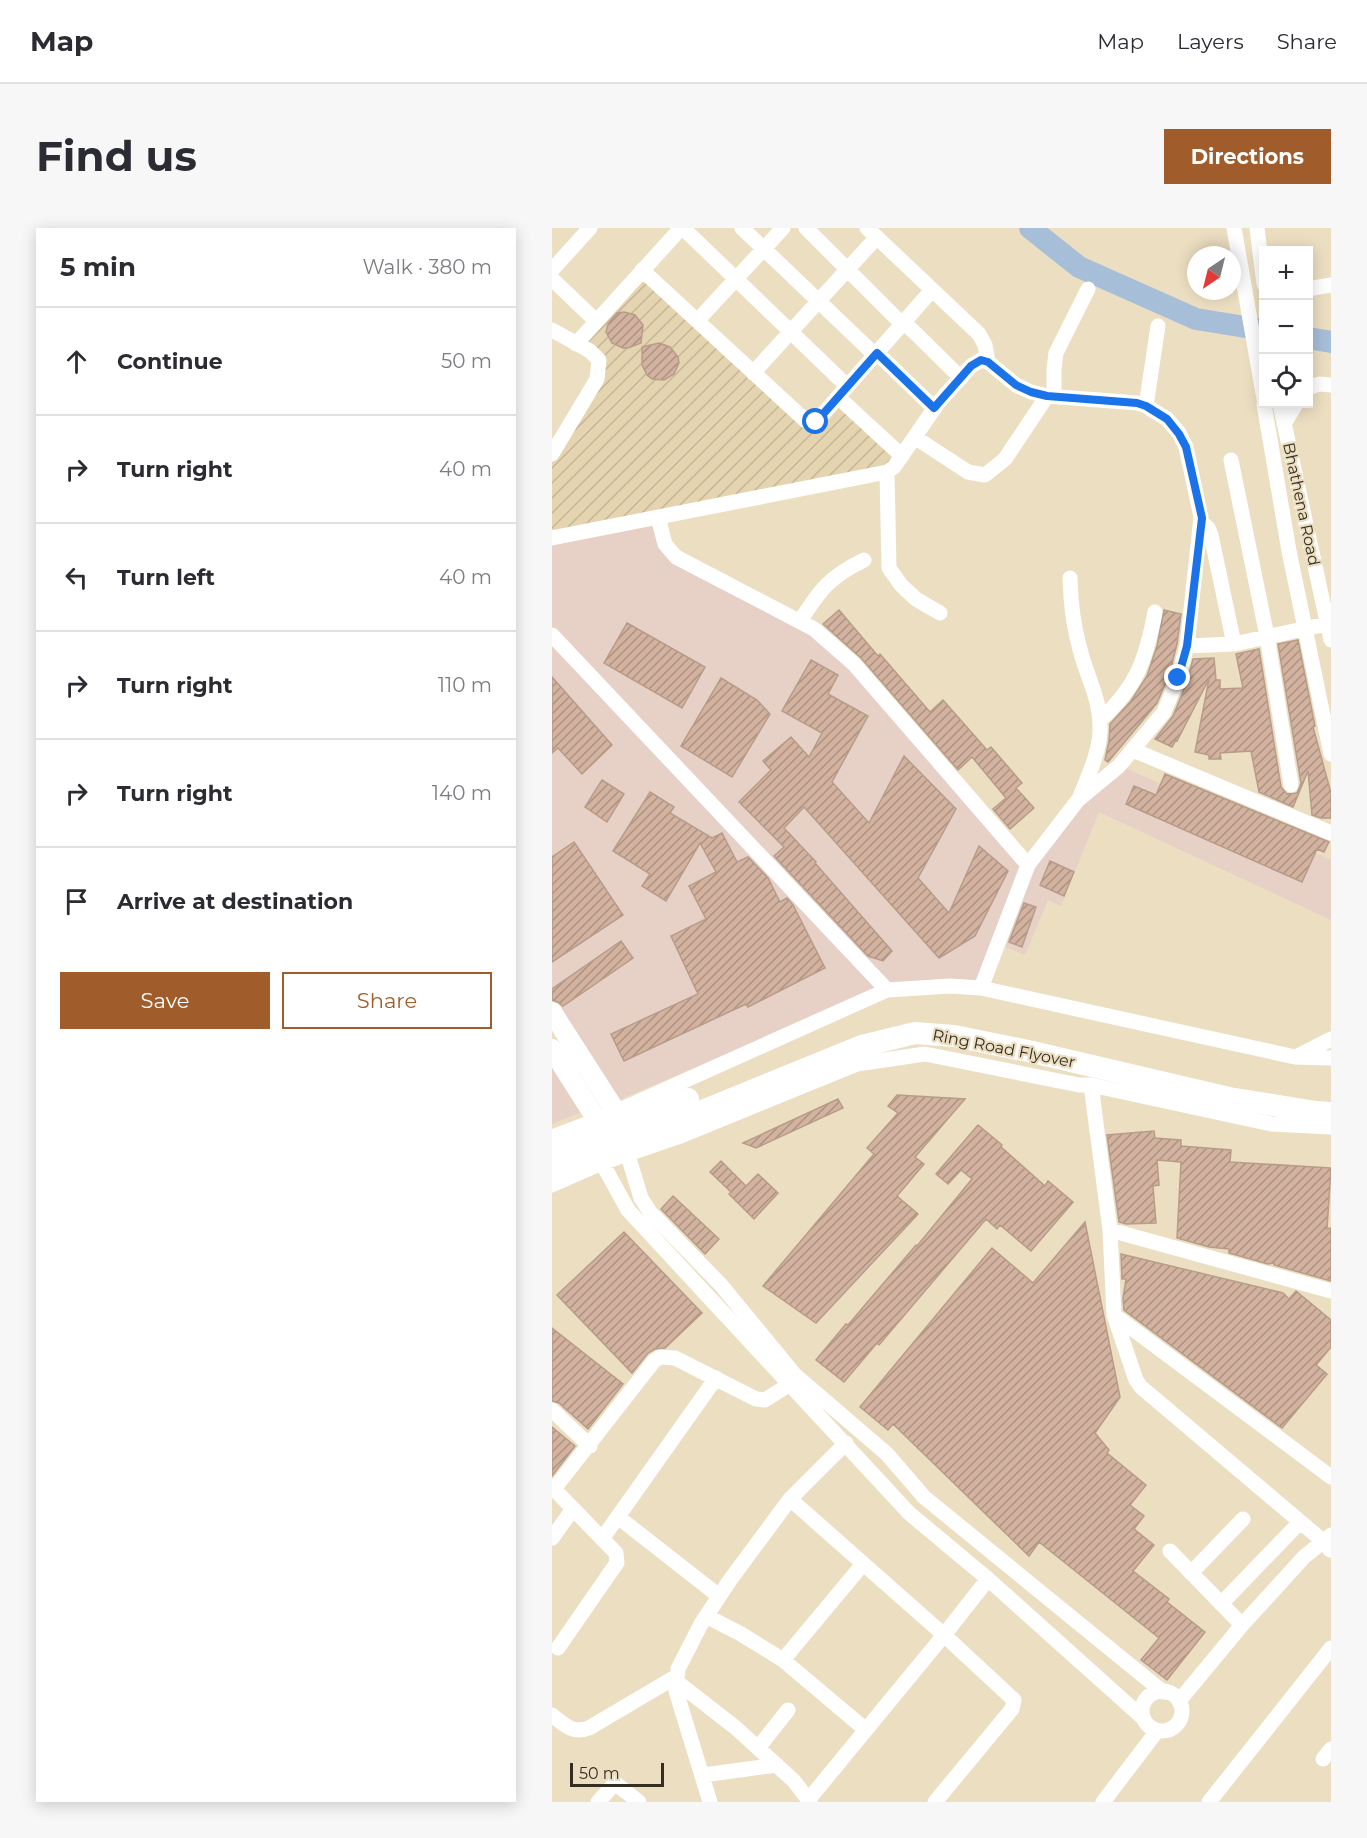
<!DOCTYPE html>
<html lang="en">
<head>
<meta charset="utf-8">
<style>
	body { margin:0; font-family:Montserrat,sans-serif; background:#f7f7f7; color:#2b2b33 }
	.controls { position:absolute; right:18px; top:18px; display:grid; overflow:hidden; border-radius:0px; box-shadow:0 3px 15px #0003 }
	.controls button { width:54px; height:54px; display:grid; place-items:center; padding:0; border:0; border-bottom:2px solid #e1e1e2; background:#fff; color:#2b2b33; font:30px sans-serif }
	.compass { position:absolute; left:635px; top:18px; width:54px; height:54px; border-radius:50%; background:#fff; box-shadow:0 3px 15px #0003; rotate:215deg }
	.scale { position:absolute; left:18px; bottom:15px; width:94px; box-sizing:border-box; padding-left:6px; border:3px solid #342e23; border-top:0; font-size:16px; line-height:21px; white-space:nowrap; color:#342e23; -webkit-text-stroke:4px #ecdec1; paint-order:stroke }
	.stop { position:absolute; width:18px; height:18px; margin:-14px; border:4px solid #1a73e8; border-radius:50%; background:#fff }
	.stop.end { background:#1a73e8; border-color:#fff; box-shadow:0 2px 6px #0008 }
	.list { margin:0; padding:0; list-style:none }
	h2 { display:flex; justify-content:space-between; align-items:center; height:78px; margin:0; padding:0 24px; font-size:26px }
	h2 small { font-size:20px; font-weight:400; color:#7c7c81 }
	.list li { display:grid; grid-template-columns:39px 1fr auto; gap:18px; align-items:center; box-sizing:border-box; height:108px; padding:0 24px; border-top:2px solid #e1e1e2 }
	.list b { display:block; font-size:22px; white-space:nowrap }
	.list em { font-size:20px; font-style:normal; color:#7c7c81 }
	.actions { display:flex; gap:12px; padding:18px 24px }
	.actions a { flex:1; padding:14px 0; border:2px solid #a05d2b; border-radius:0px; text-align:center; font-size:21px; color:#a05d2b }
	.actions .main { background:#a05d2b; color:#fff }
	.icon { flex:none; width:33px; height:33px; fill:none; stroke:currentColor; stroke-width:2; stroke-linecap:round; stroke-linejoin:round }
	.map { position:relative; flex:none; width:779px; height:1574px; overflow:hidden; border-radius:0px }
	header { display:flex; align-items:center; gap:36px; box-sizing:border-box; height:84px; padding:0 30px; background:#fff; border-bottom:2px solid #e1e1e2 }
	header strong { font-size:28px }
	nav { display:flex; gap:33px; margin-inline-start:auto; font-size:21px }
	.intro { display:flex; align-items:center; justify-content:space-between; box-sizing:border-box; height:144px; padding:0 36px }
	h1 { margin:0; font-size:42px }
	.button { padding:15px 27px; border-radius:0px; background:#a05d2b; color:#fff; font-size:21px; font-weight:700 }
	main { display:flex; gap:36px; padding:0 36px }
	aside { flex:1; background:#fff; border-radius:0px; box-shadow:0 3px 15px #0003 }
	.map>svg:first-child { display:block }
</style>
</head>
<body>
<header>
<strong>Map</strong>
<nav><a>Map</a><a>Layers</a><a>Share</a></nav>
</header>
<div class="intro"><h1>Find us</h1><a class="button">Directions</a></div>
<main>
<aside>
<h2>5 min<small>Walk · 380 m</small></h2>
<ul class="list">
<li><svg class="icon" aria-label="ahead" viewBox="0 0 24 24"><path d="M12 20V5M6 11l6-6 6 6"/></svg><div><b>Continue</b></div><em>50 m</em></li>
<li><svg class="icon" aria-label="right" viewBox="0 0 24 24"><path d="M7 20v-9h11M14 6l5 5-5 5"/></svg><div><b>Turn right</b></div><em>40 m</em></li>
<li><svg class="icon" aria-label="left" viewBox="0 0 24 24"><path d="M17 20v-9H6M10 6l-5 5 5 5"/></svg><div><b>Turn left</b></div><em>40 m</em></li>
<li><svg class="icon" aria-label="right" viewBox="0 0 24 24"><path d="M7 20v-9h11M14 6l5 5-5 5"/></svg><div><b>Turn right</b></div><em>110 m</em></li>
<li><svg class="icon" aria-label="right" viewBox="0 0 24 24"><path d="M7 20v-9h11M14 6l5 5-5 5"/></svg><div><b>Turn right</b></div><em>140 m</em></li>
<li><svg class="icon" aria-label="arrive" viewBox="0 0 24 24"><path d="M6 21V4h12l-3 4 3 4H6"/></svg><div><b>Arrive at destination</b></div></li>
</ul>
<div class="actions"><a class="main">Save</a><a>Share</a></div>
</aside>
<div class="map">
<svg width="779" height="1574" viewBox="0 0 779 1574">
	<defs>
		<pattern id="industrial-furrows" width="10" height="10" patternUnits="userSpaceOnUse" patternTransform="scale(1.5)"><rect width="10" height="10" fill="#e5d4b0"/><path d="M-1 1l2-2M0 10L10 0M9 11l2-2" fill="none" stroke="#c5b697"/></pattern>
		<pattern id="building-hatch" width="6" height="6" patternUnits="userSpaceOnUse" patternTransform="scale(1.5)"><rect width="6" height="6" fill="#d3b3a0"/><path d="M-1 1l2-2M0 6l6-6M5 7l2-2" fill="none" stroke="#ac9282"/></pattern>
	</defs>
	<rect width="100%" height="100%" fill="#ecdec1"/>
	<path fill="#e7d0c5" d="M 102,292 L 111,318 L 277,418 L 478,638 L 529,574 L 571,539 L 779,632 L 779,692 L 547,584 L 509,678 L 496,672 L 473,727 L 439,713 L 426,755 L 337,757 L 64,873 L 0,776 L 0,311 Z
		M 0,838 L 29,884 L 0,896 Z"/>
	<path fill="url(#industrial-furrows)" d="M 90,45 L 253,195 L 285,173 L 347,229 L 340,237 L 0,306 L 0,231 L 50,142 L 27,115 Z"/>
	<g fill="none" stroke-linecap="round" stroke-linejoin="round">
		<path stroke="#a7bed9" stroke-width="22" d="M 478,0 L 527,39 L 644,91 L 712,102
			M 756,110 L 779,114"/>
	</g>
	<path fill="url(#building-hatch)" stroke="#b79c8a" stroke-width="1.5" d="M 72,84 L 83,87 L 91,97 L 89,115 L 76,120 L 71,120 L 60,115 L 54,104 L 56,96 L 65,85 Z
		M 107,115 L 118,119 L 126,129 L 127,135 L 122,146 L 112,152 L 100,151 L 95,147 L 90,137 L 90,119 Z
		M 287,382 L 326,428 L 328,426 L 378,484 L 391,472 L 435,522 L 439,519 L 470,555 L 464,560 L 482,580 L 458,601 L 441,581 L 454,570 L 420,529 L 406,542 L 309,430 L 271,396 Z
		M 612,382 L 629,386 L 625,416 L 617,447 L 605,475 L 556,534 L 553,532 L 557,513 L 558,496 L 579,473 L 595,448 L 605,418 Z
		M 75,395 L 153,439 L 130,480 L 52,435 Z
		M 746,412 L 763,498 L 761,499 L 779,565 L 779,590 L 769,590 L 760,587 L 756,543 L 741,579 L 707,564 L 699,523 L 668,525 L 669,531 L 657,531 L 657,527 L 643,524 L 657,451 L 625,513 L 624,512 L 620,519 L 603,511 L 621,488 L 635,454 L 641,431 L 662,430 L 664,452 L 668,452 L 668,461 L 691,460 L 684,426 L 707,421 L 729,559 L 735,566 L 745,565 L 749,555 L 726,416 Z
		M 259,432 L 286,447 L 276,466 L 316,488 L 280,554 L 317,595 L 352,528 L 404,581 L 366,650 L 397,685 L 427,618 L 456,643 L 423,708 L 387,730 L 252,579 L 232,600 L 264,634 L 263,635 L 340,723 L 331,733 L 316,728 L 222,628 L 232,619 L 187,574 L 219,542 L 211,533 L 239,509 L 257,529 L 270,505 L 230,483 Z
		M 0,449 L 60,517 L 30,546 L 6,520 L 0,525 Z
		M 169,450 L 205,472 L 218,486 L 180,549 L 129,518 Z
		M 613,546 L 777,614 L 772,624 L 765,621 L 750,654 L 574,576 L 582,558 L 604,567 Z
		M 50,552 L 72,566 L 55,594 L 33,579 Z
		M 98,564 L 122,579 L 118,585 L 160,610 L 170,605 L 185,634 L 196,629 L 216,650 L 228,674 L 235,670 L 241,677 L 273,740 L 196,779 L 194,776 L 72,833 L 59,806 L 146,766 L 119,708 L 154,691 L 137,658 L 164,644 L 148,615 L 114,673 L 90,658 L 98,646 L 61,623 Z
		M 22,614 L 71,687 L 0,734 L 0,629 Z
		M 498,633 L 522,644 L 512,668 L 488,657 Z
		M 472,675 L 484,679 L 470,719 L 457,714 Z
		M 69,713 L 81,730 L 11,778 L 6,774 L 0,772 L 0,761 Z
		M 345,867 L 413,871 L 363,929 L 372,936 L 345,968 L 366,986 L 264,1095 L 211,1058 L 322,926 L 315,920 L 346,885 L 336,878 Z
		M 286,871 L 291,880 L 204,920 L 191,915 Z
		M 426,897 L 450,917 L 449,919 L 493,958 L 496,953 L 521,974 L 479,1023 L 448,997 L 445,1001 L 434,991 L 327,1117 L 325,1115 L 292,1154 L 264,1132 L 294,1096 L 296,1097 L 364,1017 L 365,1018 L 420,951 L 409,942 L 396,956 L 384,946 Z
		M 602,903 L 603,910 L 629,912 L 629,918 L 679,922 L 678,934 L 779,940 L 775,1001 L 779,1000 L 779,1053 L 722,1037 L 722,1035 L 716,1036 L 677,1025 L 677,1021 L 657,1019 L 625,1010 L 629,934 L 605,932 L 607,957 L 601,958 L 604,995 L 574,996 L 567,994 L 555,907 Z
		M 169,933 L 194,958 L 206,946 L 226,965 L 202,991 L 177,966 L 179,964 L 158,944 Z
		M 121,968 L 167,1011 L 153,1026 L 109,981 Z
		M 533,994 L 568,1169 L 543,1205 L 557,1222 L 555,1225 L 594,1257 L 578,1277 L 592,1288 L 582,1301 L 602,1317 L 581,1343 L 617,1371 L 615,1374 L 653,1404 L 615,1452 L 589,1432 L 607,1410 L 487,1314 L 477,1328 L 341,1196 L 336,1202 L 308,1179 L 440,1020 L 481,1055 Z
		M 72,1004 L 150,1085 L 113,1120 L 103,1121 L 96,1125 L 80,1145 L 5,1067 Z
		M 569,1026 L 731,1065 L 737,1071 L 744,1063 L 779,1092 L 779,1119 L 764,1137 L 775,1146 L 730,1200 L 572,1082 L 571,1070 L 574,1051 L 570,1051 Z
		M 0,1100 L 71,1156 L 36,1201 L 7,1175 L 0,1173 Z
		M 0,1199 L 23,1218 L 0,1248 Z"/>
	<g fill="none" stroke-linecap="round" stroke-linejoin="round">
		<path stroke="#fff" stroke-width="15" d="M 131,0 L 295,158
			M 190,0 L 323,127
			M 254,0 L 350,96
			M 315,0 L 427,106 L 433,117 L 436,134
			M 682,0 L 712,171
			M 705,0 L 712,56
			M 0,42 L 38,0
			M 90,42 L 254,193 L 264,194 L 380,62
			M 0,51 L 44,93
			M 756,61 L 779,57
			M 145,93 L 231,0
			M 352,94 L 409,150
			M 0,102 L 38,123 L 47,132 L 45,151 L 0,226
			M 24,116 L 129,0
			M 325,125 L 382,180
			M 201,145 L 325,9
			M 756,160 L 767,156 L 779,157
			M 502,168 L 502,141 L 504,125 L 536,61
			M 286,169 L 350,228
			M 712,176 L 737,323 L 779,526
			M 728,176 L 779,412
			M 594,178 L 606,98
			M 732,196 L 744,176
			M 364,210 L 416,244 L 433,247 L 453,231 L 495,168
			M 679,232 L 715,408 L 739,557
			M 335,244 L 337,340 L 349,357 L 364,371 L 388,385
			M 106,289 L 113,316 L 124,329 L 262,401 L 302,436 L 476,637
			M 650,295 L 656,300 L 659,307 L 682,416
			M 0,310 L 335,244 L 342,239 L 386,175 L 419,138 L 429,132 L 436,134 L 464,157 L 479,164 L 495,168 L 585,175 L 594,178 L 615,191 L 627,205 L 634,219 L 649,289 L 635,418 L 626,450 L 612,484 L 567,538 L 526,572 L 476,637 L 429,760
			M 518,350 C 519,380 522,402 531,432 C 539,457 549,476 548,503 C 547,526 536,548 528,569
			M 248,393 C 268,362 277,349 312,332
			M 0,407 L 335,762
			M 635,418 L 682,416 L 779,395
			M 548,492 C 585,459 594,431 603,384
			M 581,522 L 779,605
			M 746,828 L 779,811
			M 539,857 L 558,1002 L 562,1087 L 584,1152 L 589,1159 L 771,1313 L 778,1322
			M 70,908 L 89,970 L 98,984 L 169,1057 L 243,1147 L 335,1226 L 372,1269 L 611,1464
			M 0,909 L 45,892 L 335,762 L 398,758 L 429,760 L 743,829 L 779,830
			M 48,915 L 50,935 L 76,982 L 357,1285 L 436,1351 L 591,1490
			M 0,957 L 50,935 L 126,909 L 305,836 L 373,826 L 527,857 L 539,857 L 719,896 L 779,899
			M 558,1002 L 779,1063
			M 562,1087 L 779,1249
			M 0,1182 L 38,1218
			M 0,1259 L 64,1325 L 65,1335 L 62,1339 L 6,1420
			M 2,1261 L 102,1133 L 108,1129 L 123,1130 L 204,1171 L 213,1172 L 238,1156
			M 238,1271 L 392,1407 L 462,1472 L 460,1481 L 383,1574
			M 66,1289 L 167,1368
			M 0,1310 L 21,1281
			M 50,1311 L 164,1150
			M 618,1323 L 690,1397
			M 639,1345 L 691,1291
			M 669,1376 L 748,1294
			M 154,1388 L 189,1406 L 231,1432 L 314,1502
			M 231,1432 L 311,1336
			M 125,1454 L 184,1500 L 242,1553 L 258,1574
			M590 1483a20 20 0 1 1 40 0a20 20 0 1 1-40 0Z
			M 627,1473 L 690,1397 L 752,1329 L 779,1307
			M 0,1487 C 12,1497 21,1506 37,1500 L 125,1448
			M 206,1520 L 236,1482
			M 771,1531 L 779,1521
			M 151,1547 L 225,1537
			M 257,1571 L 392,1407 L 436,1351
			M 46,1574 L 63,1555 L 87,1574
			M 158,1574 L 124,1463 L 126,1441 L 149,1396 L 178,1352 L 238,1271 L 294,1215
			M 551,1574 L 605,1503
			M 657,1574 L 779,1420"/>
		<path stroke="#fff" stroke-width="20" d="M 0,784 L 64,884
			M 0,821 L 45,892"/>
		<path stroke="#fff" stroke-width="22" d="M 0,923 L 59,903 L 136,871
			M 0,940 L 67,917 L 310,818 L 363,805 L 402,808 L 476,823 L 677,870 L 764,884 L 779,885"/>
	</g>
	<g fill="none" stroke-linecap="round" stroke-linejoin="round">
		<path stroke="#1a73e8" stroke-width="8" d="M 264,194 L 325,125 L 382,180 L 419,138 L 429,132 L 436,134 L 464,157 L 479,164 L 495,168 L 585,175 L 594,178 L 615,191 L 627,206 L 634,219 L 650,290 L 635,418 L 626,450"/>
	</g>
	<g text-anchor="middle" stroke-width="4.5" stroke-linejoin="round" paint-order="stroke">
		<g font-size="16" fill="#342e23" stroke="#ecdec1">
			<text transform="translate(750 276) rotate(78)" y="6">Bhathena Road</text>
			<text transform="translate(452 820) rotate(11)" y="6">Ring Road Flyover</text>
		</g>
	</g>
</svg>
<div class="controls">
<button>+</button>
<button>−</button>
<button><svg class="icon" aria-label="locate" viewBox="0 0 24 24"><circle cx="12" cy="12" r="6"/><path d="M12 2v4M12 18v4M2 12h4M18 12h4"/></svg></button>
</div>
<svg class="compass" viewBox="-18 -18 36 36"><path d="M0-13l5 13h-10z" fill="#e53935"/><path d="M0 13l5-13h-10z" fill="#7c7c81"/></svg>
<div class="scale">50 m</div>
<div class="stop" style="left:264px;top:194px"></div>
<div class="stop end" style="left:626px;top:450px"></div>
</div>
</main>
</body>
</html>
